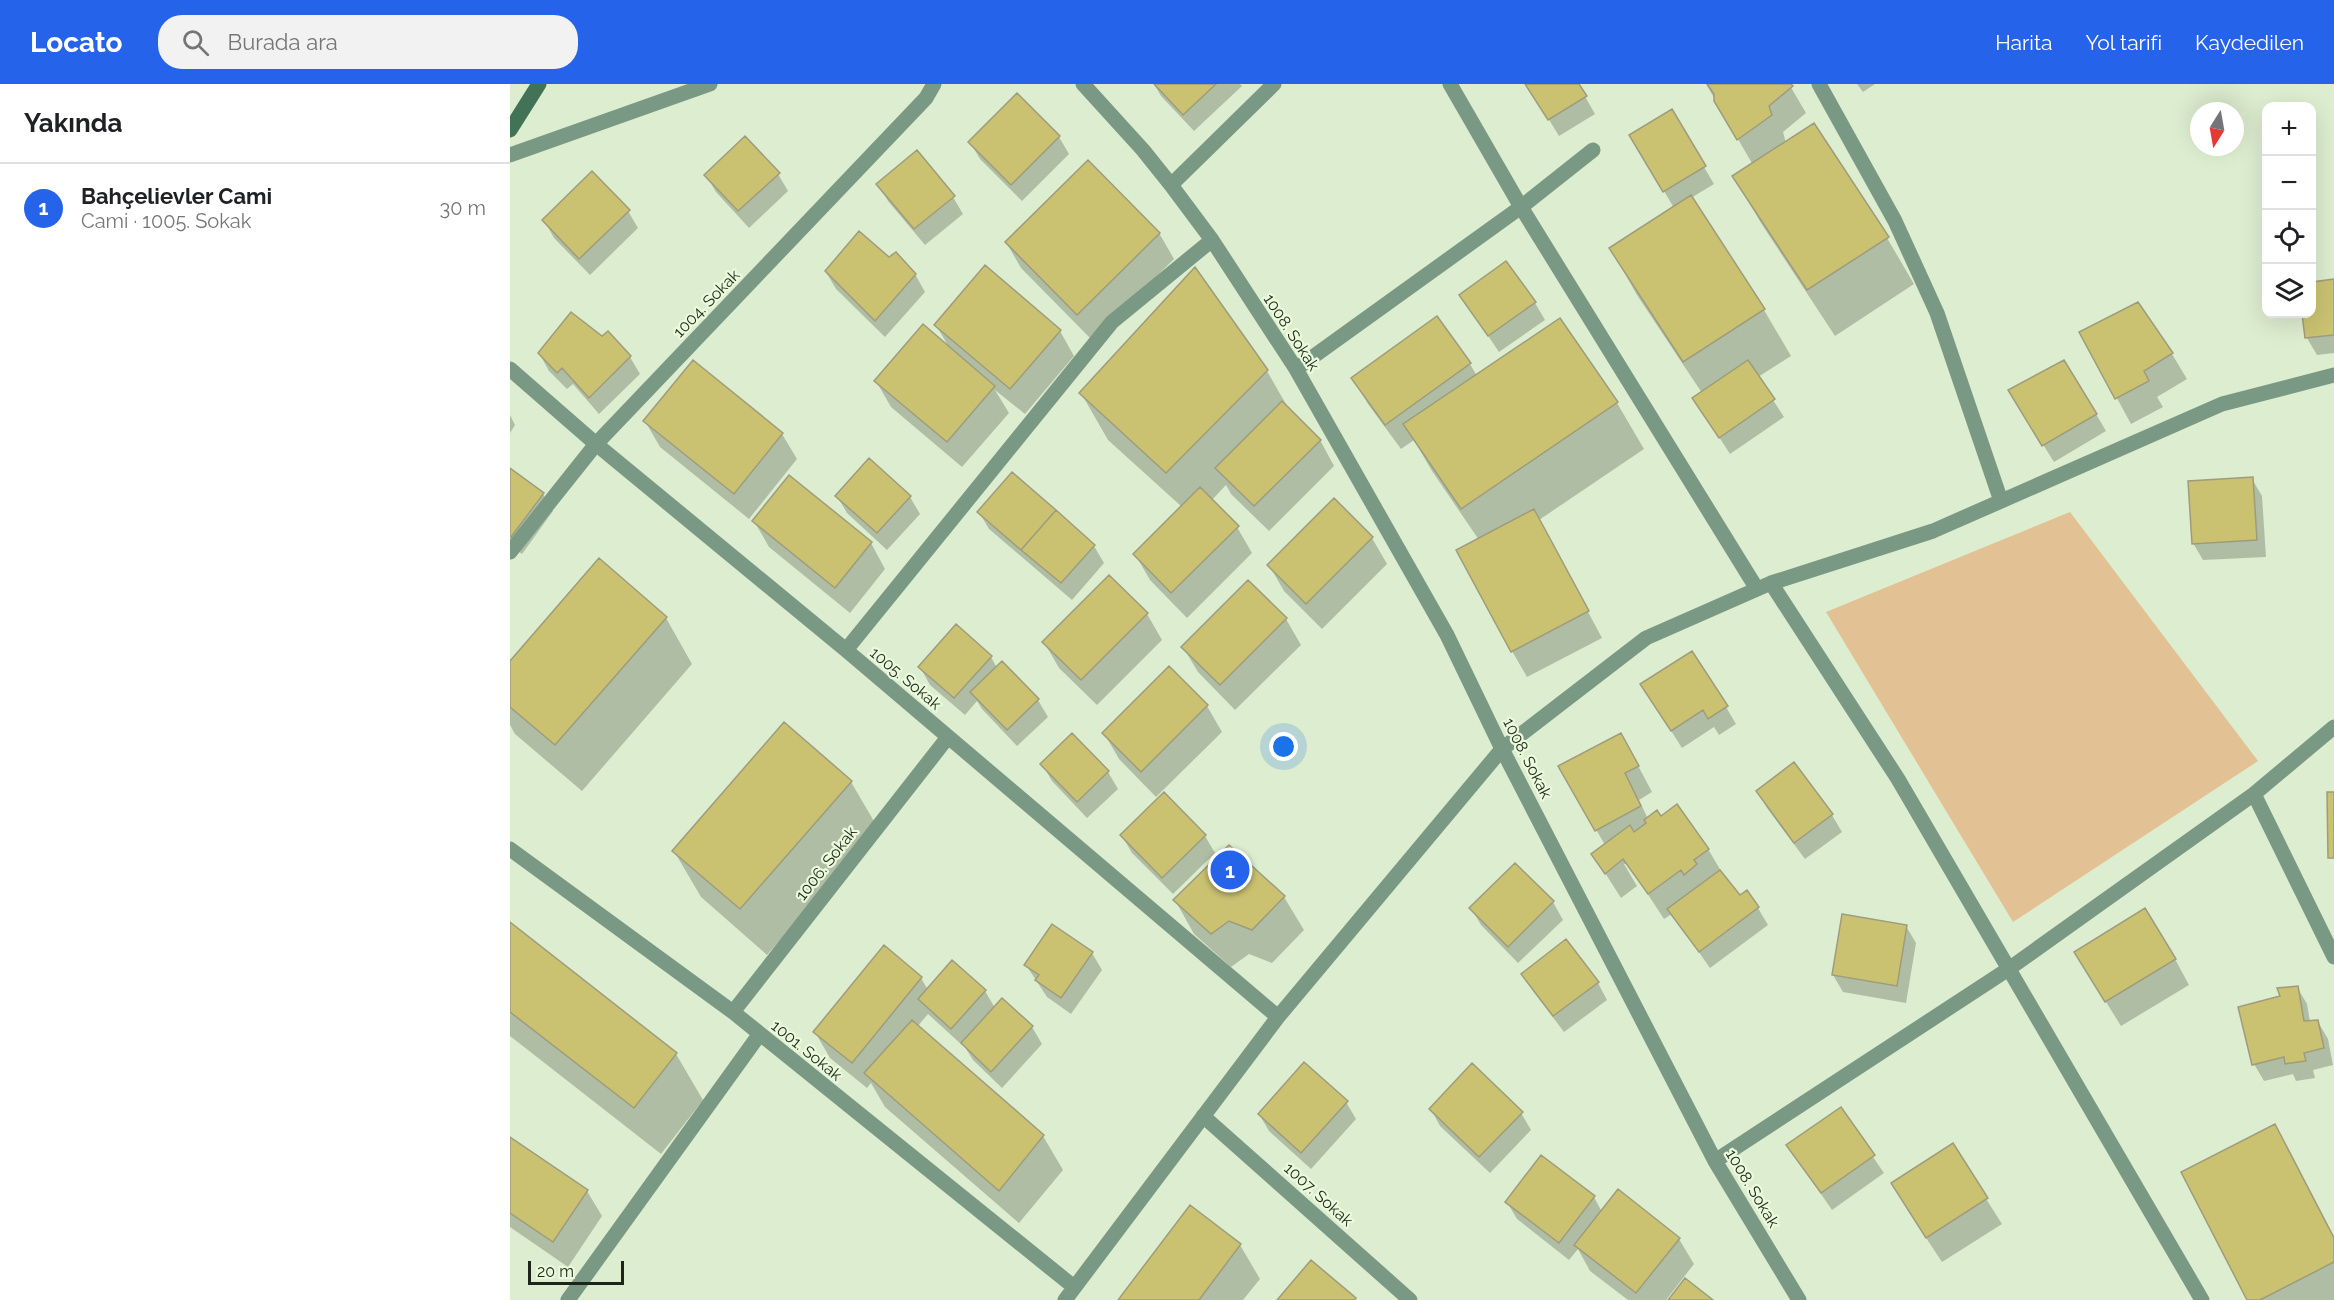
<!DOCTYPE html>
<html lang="tr">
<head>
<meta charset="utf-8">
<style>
	body { margin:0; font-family:Raleway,sans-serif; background:#f2f2f2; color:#202124 }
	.controls { position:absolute; right:18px; top:18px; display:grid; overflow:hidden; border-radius:12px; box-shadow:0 6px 24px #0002 }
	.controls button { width:54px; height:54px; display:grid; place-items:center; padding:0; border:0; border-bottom:2px solid #e0e0e0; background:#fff; color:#202124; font:30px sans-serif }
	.compass { position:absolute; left:1680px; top:18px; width:54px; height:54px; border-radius:50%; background:#fff; box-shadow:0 6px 24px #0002; rotate:191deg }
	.scale { position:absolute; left:18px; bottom:15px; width:96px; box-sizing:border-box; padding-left:6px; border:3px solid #1e2419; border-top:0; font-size:16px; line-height:21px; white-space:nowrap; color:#1e2419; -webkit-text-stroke:4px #eafbdc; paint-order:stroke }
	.you { position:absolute; left:774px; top:663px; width:21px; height:21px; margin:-15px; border:4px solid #fff; border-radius:50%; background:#1a73e8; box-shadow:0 0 0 9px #1a73e833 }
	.badge { display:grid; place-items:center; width:39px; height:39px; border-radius:50%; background:#2563eb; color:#fff; font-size:20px; font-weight:700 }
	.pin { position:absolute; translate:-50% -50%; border:3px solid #fff; box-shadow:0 2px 6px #0006 }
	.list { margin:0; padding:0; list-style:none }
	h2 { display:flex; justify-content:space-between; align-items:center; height:78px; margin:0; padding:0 24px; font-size:26px }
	h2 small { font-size:20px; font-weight:400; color:#757577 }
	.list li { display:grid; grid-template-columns:39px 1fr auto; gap:18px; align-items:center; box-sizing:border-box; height:90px; padding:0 24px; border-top:2px solid #e0e0e0 }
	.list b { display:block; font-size:22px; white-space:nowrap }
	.list p { margin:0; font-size:20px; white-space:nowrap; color:#757577 }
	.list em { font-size:20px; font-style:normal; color:#757577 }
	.icon { flex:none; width:33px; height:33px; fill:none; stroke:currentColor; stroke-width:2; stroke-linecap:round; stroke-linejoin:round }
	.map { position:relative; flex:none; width:1824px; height:1216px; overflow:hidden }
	header { display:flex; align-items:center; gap:36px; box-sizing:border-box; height:84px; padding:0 30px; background:#2563eb; color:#fff }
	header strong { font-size:28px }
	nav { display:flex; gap:33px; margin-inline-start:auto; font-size:21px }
	.search { width:420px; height:54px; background:#f2f2f2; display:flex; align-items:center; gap:15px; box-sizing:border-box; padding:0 21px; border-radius:24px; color:#757577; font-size:22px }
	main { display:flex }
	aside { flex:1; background:#fff }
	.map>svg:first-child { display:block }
</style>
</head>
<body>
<header>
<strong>Locato</strong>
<div class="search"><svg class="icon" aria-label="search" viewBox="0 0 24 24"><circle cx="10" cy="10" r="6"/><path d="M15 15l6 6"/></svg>Burada ara</div>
<nav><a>Harita</a><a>Yol tarifi</a><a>Kaydedilen</a></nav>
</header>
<main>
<aside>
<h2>Yakında<small></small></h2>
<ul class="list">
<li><span class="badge">1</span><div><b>Bahçelievler Cami</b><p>Cami · 1005. Sokak</p></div><em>30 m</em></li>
</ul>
</aside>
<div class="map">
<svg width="1824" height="1216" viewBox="0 0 1824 1216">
	<rect width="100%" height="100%" fill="#ddedcf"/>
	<path fill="#e2c294" d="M 1560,428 L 1748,677 L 1503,838 L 1316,528 Z"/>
	<path fill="#0003" d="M 644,0 L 730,0 L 732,2 L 684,47 L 651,12 Z
		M 1017,0 L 1068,0 L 1085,30 L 1049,52 Z
		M 1196,0 L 1279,0 L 1296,29 L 1273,48 L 1276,59 L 1377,154 L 1404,200 L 1325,252 L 1251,139 L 1224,93 L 1243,81 Z
		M 1347,0 L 1365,0 L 1353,8 Z
		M 507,11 L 549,53 L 559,70 L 512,117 L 470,75 L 460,58 Z
		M 1161,27 L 1204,100 L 1181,114 L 1254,226 L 1281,272 L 1248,293 L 1274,333 L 1220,370 L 1184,314 L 1192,309 L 1127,211 L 1101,165 L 1164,124 L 1131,68 Z
		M 268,90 L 278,107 L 239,144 L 206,108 L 196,91 Z
		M 368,100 L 443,113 L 453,130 L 415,161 L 378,117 Z
		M 118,127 L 128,144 L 80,191 L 44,154 L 34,136 Z
		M 649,149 L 664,175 L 582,256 L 511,184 L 496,158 Z
		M 379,175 L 405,190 L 415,208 L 375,253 L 326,205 L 316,188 Z
		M 685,185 L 757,287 L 781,329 L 810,356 L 824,382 L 759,447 L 721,410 L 716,401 L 701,417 L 727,443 L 742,469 L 677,534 L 640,496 L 625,470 L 672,423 L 598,356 L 571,309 Z
		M 1824,197 L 1824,269 L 1807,271 L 1797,254 L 1794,230 L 1802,230 L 1802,199 Z
		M 951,212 L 1025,219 L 1035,236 L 989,268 Z
		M 1050,236 L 1107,319 L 1134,365 L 1029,436 L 1092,554 L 1017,593 L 1002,567 L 969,456 L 922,387 L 904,356 L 891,365 L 858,320 L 843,294 L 960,280 L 967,292 Z
		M 426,241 L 550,247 L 564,272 L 515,330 L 485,306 L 499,329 L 452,383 L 381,323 L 366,297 L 440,265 Z
		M 1571,248 L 1662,270 L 1677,295 L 1647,313 L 1653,323 L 1621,340 Z
		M 92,254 L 120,273 L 130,290 L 89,330 L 63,300 L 57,305 L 39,287 L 29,269 Z
		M 1510,324 L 1586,330 L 1596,347 L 1544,378 Z
		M 0,331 L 5,341 L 0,349 Z
		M 135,337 L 272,350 L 287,375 L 239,435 L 150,363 Z
		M 0,385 L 33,410 L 43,427 L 12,470 L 0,461 Z
		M 1742,395 L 1752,412 L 1756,473 L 1693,476 L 1683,459 Z
		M 327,412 L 400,413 L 410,430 L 377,466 L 337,429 Z
		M 824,416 L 862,454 L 877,480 L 812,545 L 774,507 L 759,481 Z
		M 469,428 L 584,462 L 594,479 L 562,516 L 479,445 Z
		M 244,437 L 361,459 L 375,485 L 340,529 L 259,463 Z
		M 599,493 L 637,530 L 652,556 L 587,621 L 549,584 L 534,558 Z
		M 156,534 L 182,580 L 72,707 L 5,650 L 0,641 L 0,579 Z
		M 776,535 L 791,561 L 725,626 L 688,588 L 673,563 Z
		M 481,573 L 487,584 L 528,616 L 538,633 L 507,662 L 472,625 L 467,617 L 455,631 L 420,601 L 410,583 Z
		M 1132,601 L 1216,623 L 1226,640 L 1209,651 L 1204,643 L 1172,664 Z
		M 697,622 L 712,648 L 646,713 L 609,675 L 594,649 Z
		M 1125,676 L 1142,708 L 1129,716 L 1138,735 L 1150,734 L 1198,765 L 1214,792 L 1230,813 L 1248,824 L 1258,841 L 1200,884 L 1162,830 L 1154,835 L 1118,780 L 1114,780 L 1127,802 L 1111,814 L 1083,770 L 1095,761 L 1050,683 Z
		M 532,680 L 598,688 L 608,705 L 577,734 L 542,697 Z
		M 1284,680 L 1322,731 L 1332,748 L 1295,775 L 1257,724 L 1248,707 Z
		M 341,698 L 368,744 L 257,871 L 191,813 L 164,767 Z
		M 654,710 L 695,752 L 705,769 L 663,810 L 622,769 L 612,752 Z
		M 1005,781 L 1043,818 L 1053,836 L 1008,879 L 971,841 L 961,824 Z
		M 774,813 L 794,846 L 762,879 L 739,870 L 721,883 L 684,850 L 665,816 Z
		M 0,840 L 166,970 L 193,1016 L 151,1070 L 0,952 Z
		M 1396,842 L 1406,859 L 1396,919 L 1333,908 L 1323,891 Z
		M 582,869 L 592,886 L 561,930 L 537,913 L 516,881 Z
		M 1665,875 L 1679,901 L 1611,942 L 1581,894 Z
		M 1013,890 L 1088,899 L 1097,916 L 1054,948 L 1023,907 Z
		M 411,894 L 418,906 L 475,907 L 485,924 L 522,943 L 532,960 L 492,1004 L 463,976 L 453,960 L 452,961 L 418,930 L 407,943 L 533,1052 L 553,1086 L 509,1139 L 375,1023 L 361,999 L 357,1004 L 320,974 L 305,948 Z
		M 1787,903 L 1797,920 L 1800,938 L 1808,938 L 1818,955 L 1823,981 L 1803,986 L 1805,994 L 1786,997 L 1783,990 L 1754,997 L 1744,980 L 1772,913 Z
		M 836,1018 L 846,1035 L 801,1085 L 759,1047 L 749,1030 Z
		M 921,1025 L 1011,1029 L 1021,1046 L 980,1089 L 930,1042 Z
		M 1330,1025 L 1374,1089 L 1322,1126 L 1278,1062 Z
		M 1764,1042 L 1824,1153 L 1824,1216 L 1739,1216 Z
		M 0,1054 L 77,1107 L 92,1132 L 58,1183 L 0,1143 Z
		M 1442,1061 L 1492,1140 L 1432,1178 L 1397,1125 Z
		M 1032,1073 L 1084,1113 L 1092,1128 L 1169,1155 L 1184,1180 L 1156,1216 L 1118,1216 L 1080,1187 L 1068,1165 L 1059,1176 L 1007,1135 L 997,1118 Z
		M 680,1123 L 730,1161 L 750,1195 L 733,1216 L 610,1216 Z"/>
	<path fill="#cac271" stroke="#9e9c7c" stroke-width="1.5" d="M 644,0 L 706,0 L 673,31 Z
		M 1015,0 L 1069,0 L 1077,12 L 1038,36 Z
		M 1197,0 L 1281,0 L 1283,2 L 1259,22 L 1262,31 L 1227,56 L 1204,17 L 1204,10 Z
		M 507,9 L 550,52 L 501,101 L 458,58 Z
		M 1162,25 L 1196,82 L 1153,108 L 1119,51 Z
		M 1304,39 L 1379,153 L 1297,206 L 1222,92 Z
		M 235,52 L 270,89 L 228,127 L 194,91 Z
		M 407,66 L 445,112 L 404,145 L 366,100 Z
		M 578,76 L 650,149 L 567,231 L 495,158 Z
		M 82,87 L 120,126 L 69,175 L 32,136 Z
		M 1181,111 L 1255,225 L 1173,278 L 1099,164 Z
		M 349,147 L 379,173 L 386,168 L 406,190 L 365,237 L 315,187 Z
		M 996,177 L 1026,218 L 978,252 L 949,211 Z
		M 475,181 L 551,246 L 500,305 L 424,241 Z
		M 685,183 L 758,286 L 656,389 L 569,309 Z
		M 1824,195 L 1824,251 L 1795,254 L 1792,230 L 1802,230 L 1802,198 Z
		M 1628,218 L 1663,269 L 1634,287 L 1639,297 L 1605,315 L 1569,248 Z
		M 61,228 L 92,252 L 98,247 L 121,272 L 79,314 L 52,284 L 47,289 L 28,269 Z
		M 927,232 L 961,279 L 875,341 L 841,294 Z
		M 1050,234 L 1108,318 L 951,425 L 893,340 Z
		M 413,240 L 485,302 L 437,358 L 364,297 Z
		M 183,276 L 273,349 L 224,410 L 133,337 Z
		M 1238,276 L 1265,315 L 1209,354 L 1182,314 Z
		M 1554,276 L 1587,330 L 1532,362 L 1498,306 Z
		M 772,317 L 811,356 L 744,422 L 705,384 Z
		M 359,374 L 401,412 L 367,449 L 325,412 Z
		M 0,384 L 34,409 L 1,453 L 0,452 Z
		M 502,388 L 546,426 L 511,466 L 467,428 Z
		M 279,391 L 362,458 L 325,504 L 242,437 Z
		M 1743,393 L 1747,456 L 1682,460 L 1678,397 Z
		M 690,403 L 729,442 L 661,509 L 623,470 Z
		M 824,414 L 863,453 L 796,520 L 757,481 Z
		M 1024,425 L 1079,527 L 1001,568 L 946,466 Z
		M 546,426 L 585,461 L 551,499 L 511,466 Z
		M 89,474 L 157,533 L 45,661 L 0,623 L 0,577 Z
		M 599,491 L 638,529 L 571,596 L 532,558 Z
		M 738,496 L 777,534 L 710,601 L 671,563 Z
		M 446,540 L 482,572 L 444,614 L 408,583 Z
		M 1182,567 L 1218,622 L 1198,635 L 1193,626 L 1161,647 L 1130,600 Z
		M 492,577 L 529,615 L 497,646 L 460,608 Z
		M 659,582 L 698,621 L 631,688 L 592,649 Z
		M 274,638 L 342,697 L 230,825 L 162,767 Z
		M 562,649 L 599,687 L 567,718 L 530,680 Z
		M 1111,649 L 1129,682 L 1115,689 L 1131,722 L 1085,747 L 1048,682 Z
		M 1284,678 L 1323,730 L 1284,759 L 1246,707 Z
		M 654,708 L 696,751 L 652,794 L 610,751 Z
		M 1817,708 L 1824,708 L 1824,774 L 1818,774 Z
		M 1167,720 L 1199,765 L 1184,776 L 1187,780 L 1174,791 L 1171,786 L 1138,810 L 1113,775 L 1095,790 L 1081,770 L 1120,741 L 1124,748 L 1136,739 L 1134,736 L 1147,726 L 1151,732 Z
		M 719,761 L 775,812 L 742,846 L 719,837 L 701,850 L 663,816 Z
		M 1005,779 L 1044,817 L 998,863 L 959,824 Z
		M 1210,786 L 1230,811 L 1237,806 L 1249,823 L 1189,868 L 1157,825 Z
		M 1635,824 L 1666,875 L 1595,918 L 1564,868 Z
		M 1332,830 L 1397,841 L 1387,902 L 1322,891 Z
		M 0,838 L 167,969 L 124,1024 L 0,928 Z
		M 542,840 L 583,868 L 551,914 L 525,896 L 529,891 L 514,881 Z
		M 1056,855 L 1089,898 L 1043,932 L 1011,890 Z
		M 374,861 L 412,893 L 342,979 L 303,948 Z
		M 442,876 L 476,906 L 441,945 L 408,915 Z
		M 1788,902 L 1794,937 L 1808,936 L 1814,964 L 1794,969 L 1796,977 L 1775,980 L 1774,973 L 1742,981 L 1728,923 L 1770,912 L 1767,904 Z
		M 492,914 L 523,942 L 481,988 L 451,959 Z
		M 402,936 L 534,1051 L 489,1107 L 354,989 Z
		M 794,978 L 838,1017 L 791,1069 L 748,1030 Z
		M 962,979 L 1013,1028 L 969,1073 L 919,1025 Z
		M 1331,1023 L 1365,1071 L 1311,1109 L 1276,1061 Z
		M 1765,1040 L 1824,1154 L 1824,1178 L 1750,1216 L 1737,1216 L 1671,1088 Z
		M 0,1053 L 78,1106 L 43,1158 L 0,1129 Z
		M 1443,1059 L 1478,1114 L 1416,1154 L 1381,1099 Z
		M 1031,1071 L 1085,1112 L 1049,1159 L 995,1118 Z
		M 1108,1105 L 1170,1154 L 1126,1209 L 1064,1161 Z
		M 680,1121 L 731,1160 L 689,1216 L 608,1216 Z
		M 801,1176 L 846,1214 L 845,1216 L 767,1216 Z
		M 1175,1194 L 1203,1216 L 1158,1216 Z"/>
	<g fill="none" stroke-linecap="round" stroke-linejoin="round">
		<path stroke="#7a9985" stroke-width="15" d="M 573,0 L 633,66 L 661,101 L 702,156 L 786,285 L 937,551 L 992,665 L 1205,1077 L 1289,1216
			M 940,0 L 1011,123 L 1247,505
			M 1309,0 L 1385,137 L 1427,229 L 1491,417
			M 0,71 L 200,0
			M 661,101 L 764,0
			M 0,285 L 86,360 L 336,566 L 768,933
			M 786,285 L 1011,123 L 1083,66
			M 0,468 L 86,360 L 416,14 L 424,0
			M 1261,499 L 1388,695 L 1692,1216
			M 336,566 L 602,238 L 702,156
			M 1744,710 L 1824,873
			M 0,765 L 223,928 L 564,1203
			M 223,928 L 438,653
			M 693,1032 L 900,1216
			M 1205,1077 L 1500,884 L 1744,710 L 1824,643
			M 58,1216 L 249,951
			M 555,1216 L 768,933 L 992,665 L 1136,554 L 1261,499 L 1423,447 L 1712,320 L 1824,291"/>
		<path stroke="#437356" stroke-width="15" d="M 0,46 L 29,0"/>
	</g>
	<g text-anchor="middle" stroke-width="4.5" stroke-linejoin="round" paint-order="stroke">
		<g font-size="16" fill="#1e2419" stroke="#eafbdc">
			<text transform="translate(196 219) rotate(-46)" y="6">1004. Sokak</text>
			<text transform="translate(782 248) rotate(57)" y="6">1008. Sokak</text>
			<text transform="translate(396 594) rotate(40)" y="6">1005. Sokak</text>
			<text transform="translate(1018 674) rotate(63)" y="6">1008. Sokak</text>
			<text transform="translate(316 779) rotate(-52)" y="6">1006. Sokak</text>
			<text transform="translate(297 966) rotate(39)" y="6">1001. Sokak</text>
			<text transform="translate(1243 1104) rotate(59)" y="6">1008. Sokak</text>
			<text transform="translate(809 1110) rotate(42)" y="6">1007. Sokak</text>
		</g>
	</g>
</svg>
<div class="controls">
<button>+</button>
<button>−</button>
<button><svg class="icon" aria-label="locate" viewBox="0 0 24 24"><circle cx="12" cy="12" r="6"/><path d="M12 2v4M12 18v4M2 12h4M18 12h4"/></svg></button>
<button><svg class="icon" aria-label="layers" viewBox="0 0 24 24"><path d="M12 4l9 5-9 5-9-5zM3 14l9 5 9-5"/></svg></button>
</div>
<svg class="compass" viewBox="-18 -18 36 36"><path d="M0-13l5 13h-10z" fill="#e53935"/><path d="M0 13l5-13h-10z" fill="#757577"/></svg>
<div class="scale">20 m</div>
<div class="you"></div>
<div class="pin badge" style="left:720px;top:786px">1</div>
</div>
</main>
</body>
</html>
